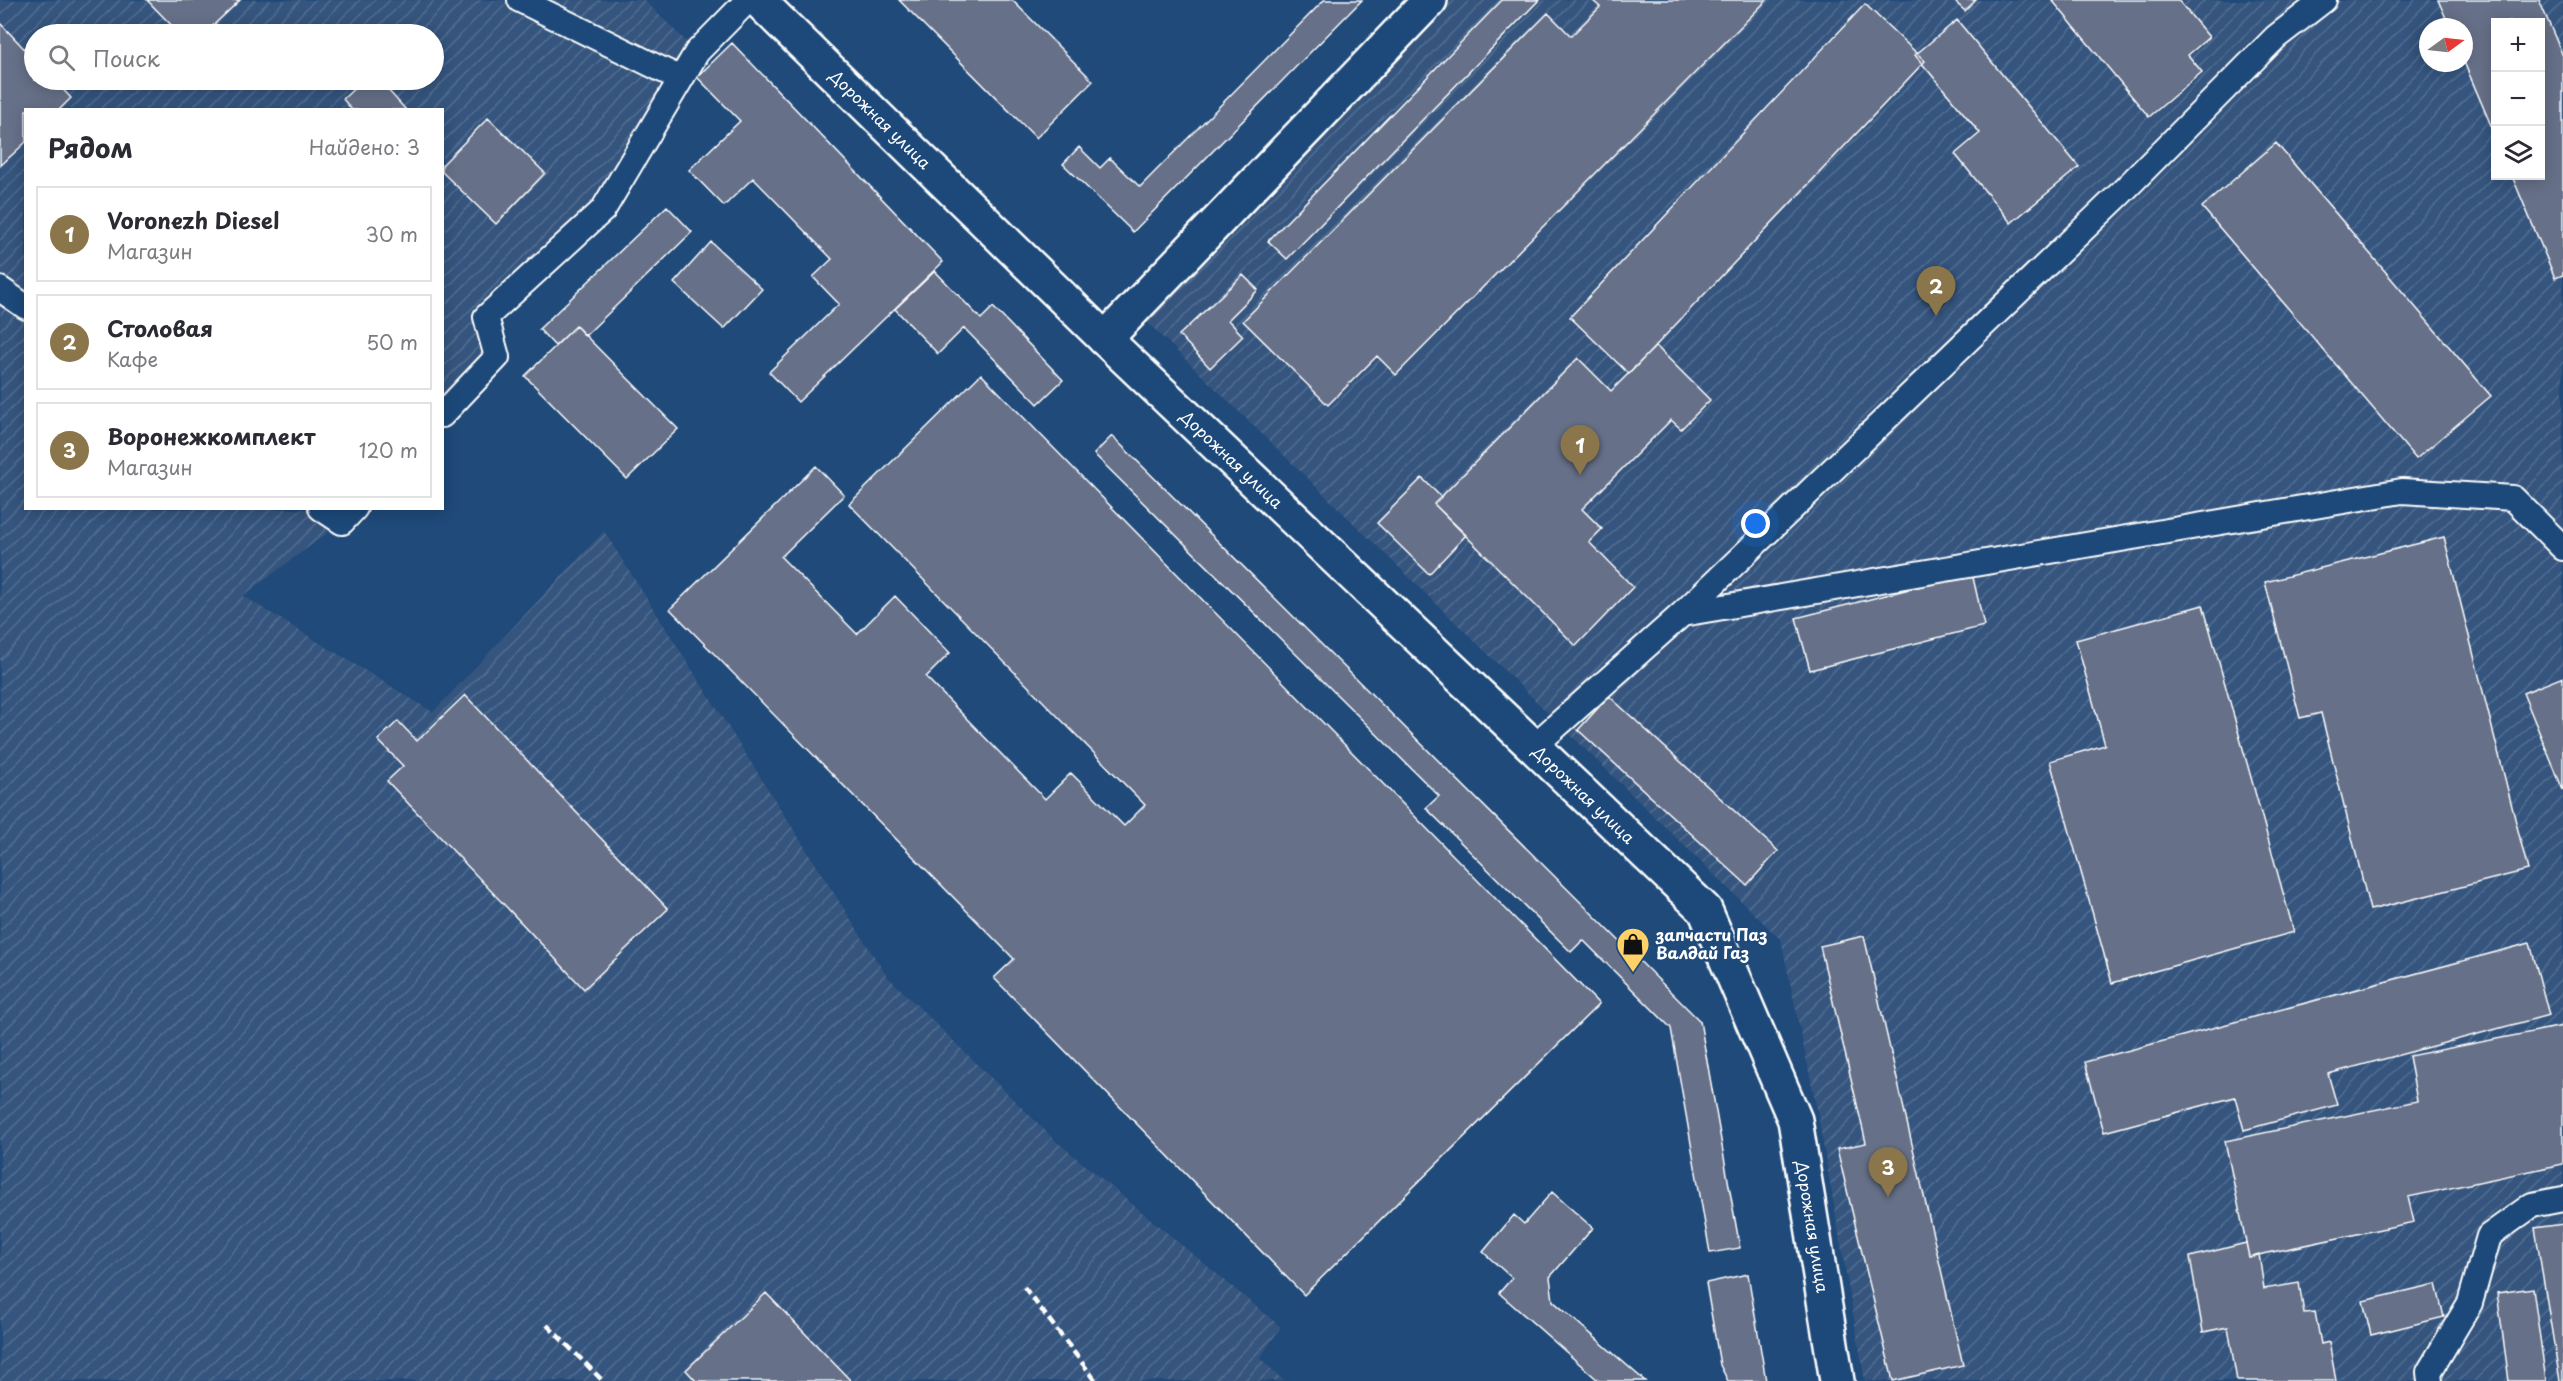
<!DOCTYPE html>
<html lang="ru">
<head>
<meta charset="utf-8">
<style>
	body { margin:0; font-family:"Playpen Sans",sans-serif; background:#f7f7f7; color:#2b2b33 }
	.controls { position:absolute; right:18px; top:18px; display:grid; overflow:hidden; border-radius:0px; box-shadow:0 3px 15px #0003 }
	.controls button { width:54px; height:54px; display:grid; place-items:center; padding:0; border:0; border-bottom:2px solid #e1e1e2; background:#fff; color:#2b2b33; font:30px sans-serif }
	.compass { position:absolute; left:2419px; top:18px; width:54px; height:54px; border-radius:50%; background:#fff; box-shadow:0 3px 15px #0003; rotate:75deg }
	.you { position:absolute; left:1756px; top:524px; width:21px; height:21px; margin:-15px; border:4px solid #fff; border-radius:50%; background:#1a73e8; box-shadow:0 0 0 9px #1a73e833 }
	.badge { display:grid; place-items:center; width:39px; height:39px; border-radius:50%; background:#8a764a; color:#fff; font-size:20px; font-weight:700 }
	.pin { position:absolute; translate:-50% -50px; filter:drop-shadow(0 2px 3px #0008) }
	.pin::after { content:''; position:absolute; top:32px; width:21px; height:18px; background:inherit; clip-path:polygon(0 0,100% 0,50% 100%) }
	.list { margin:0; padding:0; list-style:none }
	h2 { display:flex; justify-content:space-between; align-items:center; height:78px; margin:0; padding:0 24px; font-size:26px }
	h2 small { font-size:20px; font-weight:400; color:#7c7c81 }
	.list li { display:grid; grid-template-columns:39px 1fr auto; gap:18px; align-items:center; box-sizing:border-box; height:96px; margin:0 12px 12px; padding:0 12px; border:2px solid #e1e1e2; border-radius:0px }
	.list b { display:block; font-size:22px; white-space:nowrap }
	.list p { margin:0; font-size:20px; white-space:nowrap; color:#7c7c81 }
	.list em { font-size:20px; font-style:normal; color:#7c7c81 }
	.icon { flex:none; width:33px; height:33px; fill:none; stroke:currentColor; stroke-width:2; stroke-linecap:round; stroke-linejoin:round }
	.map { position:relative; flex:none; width:2563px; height:1381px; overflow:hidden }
	.search { position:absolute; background:#fff; box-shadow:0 3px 15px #0003; left:24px; top:24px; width:420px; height:66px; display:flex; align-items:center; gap:15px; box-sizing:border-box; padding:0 21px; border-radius:33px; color:#7c7c81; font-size:22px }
	.panel { position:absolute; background:#fff; box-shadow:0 3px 15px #0003; left:24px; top:108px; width:420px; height:402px; border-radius:0px }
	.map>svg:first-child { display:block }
</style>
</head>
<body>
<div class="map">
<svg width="2563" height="1381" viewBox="0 0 2563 1381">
	<defs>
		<pattern id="industrial-furrows" width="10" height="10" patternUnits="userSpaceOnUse" patternTransform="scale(1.5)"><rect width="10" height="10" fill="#34557e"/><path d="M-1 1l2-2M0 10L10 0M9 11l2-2" fill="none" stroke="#526e91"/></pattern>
	</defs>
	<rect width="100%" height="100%" fill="#1f4a7a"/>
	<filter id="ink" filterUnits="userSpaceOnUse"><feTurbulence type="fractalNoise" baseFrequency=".0167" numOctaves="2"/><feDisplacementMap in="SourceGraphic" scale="12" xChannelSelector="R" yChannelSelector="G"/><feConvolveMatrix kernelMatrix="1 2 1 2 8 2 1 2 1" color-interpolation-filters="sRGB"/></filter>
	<g filter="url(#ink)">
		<path fill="url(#industrial-furrows)" fill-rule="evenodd" d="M 0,0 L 644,0 L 697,52 L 603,210 L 486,317 L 497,357 L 443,415 L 442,110 L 26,110 L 26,508 L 355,509 L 342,522 L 243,596 L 433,712 L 604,531 L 886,975 L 1056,1141 L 1281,1327 L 1260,1358 L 1284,1381 L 0,1381 ZM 34,34 L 434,34 L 434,80 L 34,80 Z
			M 1446,0 L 2563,0 L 2563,1381 L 1865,1381 L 1817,1110 L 1781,940 L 1146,321 ZM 2496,22 L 2540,22 L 2540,176 L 2496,176 ZM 2428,27 L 2464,27 L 2464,63 L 2428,63 Z"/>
		<path fill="#666f88" stroke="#fff" stroke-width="1.5" d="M 147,0 L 240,0 L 204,34 L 180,34 Z
			M 899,0 L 1012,0 L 1093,81 L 1036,138 Z
			M 1324,0 L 1362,0 L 1133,232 L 1063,164 L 1079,147 L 1100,168 L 1110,158 L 1140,187 Z
			M 1502,0 L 1539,0 L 1287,259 L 1268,241 Z
			M 1592,0 L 1767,0 L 1396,375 L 1377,356 L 1328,405 L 1243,321 L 1548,13 L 1571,36 L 1600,7 Z
			M 1953,0 L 1976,0 L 1965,11 Z
			M 2052,0 L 2178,0 L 2209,37 L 2188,55 L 2202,72 L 2149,117 Z
			M 2438,0 L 2539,0 L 2563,56 L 2563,275 L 2555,278 L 2512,176 L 2540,176 L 2540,22 L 2496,22 L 2496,137 L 2464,62 L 2464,27 L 2450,27 Z
			M 1865,4 L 1925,61 L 1629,374 L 1570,317 Z
			M 1957,20 L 2079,167 L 2011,223 L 1955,154 L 1980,133 L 1915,55 Z
			M 0,23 L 34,59 L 34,80 L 54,80 L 71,98 L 59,110 L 26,110 L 26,142 L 0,166 Z
			M 732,43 L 943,262 L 798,402 L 769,372 L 839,304 L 813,277 L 832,259 L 753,178 L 724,206 L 689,170 L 740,121 L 697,77 Z
			M 363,80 L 379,80 L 406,110 L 352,110 L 343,99 Z
			M 488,118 L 545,173 L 496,224 L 442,172 L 442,165 Z
			M 2276,143 L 2491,396 L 2416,459 L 2202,207 Z
			M 667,206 L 692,232 L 585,336 L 576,326 L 555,346 L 539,329 Z
			M 711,242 L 762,289 L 724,329 L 674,283 Z
			M 935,271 L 981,319 L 993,307 L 1063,380 L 1038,404 L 964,328 L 938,354 L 895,309 Z
			M 1243,275 L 1258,290 L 1228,320 L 1243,336 L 1210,368 L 1179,335 Z
			M 576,326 L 678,429 L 627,479 L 525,376 Z
			M 1656,346 L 1710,400 L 1681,429 L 1671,420 L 1582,509 L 1602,529 L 1589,542 L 1633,587 L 1576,646 L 1434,504 L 1578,358 L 1611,391 Z
			M 981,374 L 1599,1004 L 1304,1295 L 994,978 L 1014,959 L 670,609 L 816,466 L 844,495 L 781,557 L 857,634 L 895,596 L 950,653 L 926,677 L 1045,799 L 1071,773 L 1124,826 L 1145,805 L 849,504 Z
			M 1112,436 L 1700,1021 L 1740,1248 L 1710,1253 L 1671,1028 L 1583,940 L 1571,952 L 1426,808 L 1439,796 L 1094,454 Z
			M 1422,478 L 1441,497 L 1434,504 L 1466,535 L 1429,574 L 1377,523 Z
			M 2444,537 L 2528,870 L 2370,910 L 2321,713 L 2300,718 L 2265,582 Z
			M 1972,573 L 1984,626 L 1810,670 L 1796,618 Z
			M 2203,605 L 2294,932 L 2112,983 L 2050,761 L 2105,745 L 2076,640 Z
			M 2563,677 L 2563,790 L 2523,693 Z
			M 465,695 L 668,909 L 584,989 L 387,781 L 403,766 L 378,740 L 398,721 L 417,741 Z
			M 1609,696 L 1778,851 L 1747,885 L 1578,730 Z
			M 1864,936 L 1963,1365 L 1893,1381 L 1837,1149 L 1866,1143 L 1820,946 Z
			M 2530,943 L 2549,1015 L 2328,1074 L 2337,1105 L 2244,1130 L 2235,1097 L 2104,1132 L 2085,1062 Z
			M 2563,1026 L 2563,1164 L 2408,1197 L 2414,1222 L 2249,1257 L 2225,1141 L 2417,1101 L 2409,1056 Z
			M 1552,1192 L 1593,1228 L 1550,1277 L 1553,1301 L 1645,1381 L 1599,1381 L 1499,1293 L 1512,1278 L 1483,1252 L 1514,1215 L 1524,1224 Z
			M 2563,1224 L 2563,1381 L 2560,1381 L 2535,1228 Z
			M 2246,1243 L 2249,1257 L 2259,1254 L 2264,1289 L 2299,1283 L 2304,1313 L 2315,1312 L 2321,1344 L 2329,1342 L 2336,1381 L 2237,1381 L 2228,1327 L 2203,1332 L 2190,1257 Z
			M 1748,1274 L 1766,1381 L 1728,1381 L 1720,1365 L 1706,1283 Z
			M 2436,1284 L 2444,1317 L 2371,1335 L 2363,1301 Z
			M 2533,1288 L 2546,1381 L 2509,1381 L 2497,1293 Z
			M 766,1293 L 851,1381 L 696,1381 L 686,1370 Z"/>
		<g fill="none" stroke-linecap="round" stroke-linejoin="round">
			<defs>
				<path id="lane" d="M 520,0 L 681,79
					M 0,289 L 26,307
					M 442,415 L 497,357 L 486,317 L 603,210 L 697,52 L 748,0
					M 321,508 L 342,522 L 355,508
					M 1682,614 L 2402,491 L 2513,498 L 2563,548
					M 1534,746 L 1682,614 L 2120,194 L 2276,37 L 2324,0
					M 2430,1381 L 2429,1372 L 2470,1303 L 2489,1236 L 2532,1205 L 2563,1199"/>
				<path id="street" d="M 1105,339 L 1430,0"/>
				<g id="secondary">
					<path id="s1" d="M 758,0 L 1105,339 L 1705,910 L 1795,1120 L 1837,1381"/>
				</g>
			</defs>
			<use href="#lane" stroke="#fff" stroke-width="28"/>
			<use href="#street" stroke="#fff" stroke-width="38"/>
			<use href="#secondary" stroke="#fff" stroke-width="38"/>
			<use href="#lane" stroke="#1f4a7a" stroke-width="24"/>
			<use href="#street" stroke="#1f4a7a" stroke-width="33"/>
			<use href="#secondary" stroke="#1f4a7a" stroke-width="33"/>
			<path stroke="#fff" stroke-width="4.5" stroke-dasharray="9 4.5" stroke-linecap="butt" d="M 1024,1287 L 1096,1381
				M 547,1325 L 603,1381"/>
		</g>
	</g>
	<defs>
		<symbol id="shop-pin" viewBox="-11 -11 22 30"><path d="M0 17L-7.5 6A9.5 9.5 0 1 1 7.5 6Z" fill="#ffd166" stroke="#1f4a7a"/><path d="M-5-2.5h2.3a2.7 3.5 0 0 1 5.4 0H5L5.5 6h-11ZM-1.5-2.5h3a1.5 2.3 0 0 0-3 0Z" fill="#111"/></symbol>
	</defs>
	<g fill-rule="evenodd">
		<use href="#shop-pin" x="1614" y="925" width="38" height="52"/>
	</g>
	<g text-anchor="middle" stroke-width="5" stroke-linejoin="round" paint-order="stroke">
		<g font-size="16" fill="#fff" stroke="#1f4a7a">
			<text dy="6" stroke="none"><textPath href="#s1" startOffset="171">Дорожная улица</textPath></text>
			<text dy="6" stroke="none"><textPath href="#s1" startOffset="660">Дорожная улица</textPath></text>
			<text dy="6" stroke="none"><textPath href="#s1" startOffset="1146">Дорожная улица</textPath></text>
			<text dy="6" stroke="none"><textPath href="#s1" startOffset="1650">Дорожная улица</textPath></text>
		</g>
		<g font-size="16" font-weight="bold" fill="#fff" stroke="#1f4a7a" text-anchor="start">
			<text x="1656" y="941">запчасти Паз<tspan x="1656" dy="18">Валдай Газ</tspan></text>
		</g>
	</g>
</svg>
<div class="controls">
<button>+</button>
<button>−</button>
<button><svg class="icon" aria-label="layers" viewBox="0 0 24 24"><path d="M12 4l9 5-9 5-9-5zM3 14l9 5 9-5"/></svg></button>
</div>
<svg class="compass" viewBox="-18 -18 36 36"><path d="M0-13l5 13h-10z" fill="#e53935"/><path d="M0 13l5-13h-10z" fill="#7c7c81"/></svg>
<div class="you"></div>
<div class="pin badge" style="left:1580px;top:475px">1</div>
<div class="pin badge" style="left:1936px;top:316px">2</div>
<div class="pin badge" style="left:1888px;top:1197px">3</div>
<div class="search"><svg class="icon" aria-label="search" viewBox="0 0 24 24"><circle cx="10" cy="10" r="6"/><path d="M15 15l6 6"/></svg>Поиск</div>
<section class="panel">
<h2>Рядом<small>Найдено: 3</small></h2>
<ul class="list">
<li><span class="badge">1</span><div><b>Voronezh Diesel</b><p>Магазин</p></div><em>30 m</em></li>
<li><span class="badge">2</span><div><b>Столовая</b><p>Кафе</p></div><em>50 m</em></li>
<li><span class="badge">3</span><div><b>Воронежкомплект</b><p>Магазин</p></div><em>120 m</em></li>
</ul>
</section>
</div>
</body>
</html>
